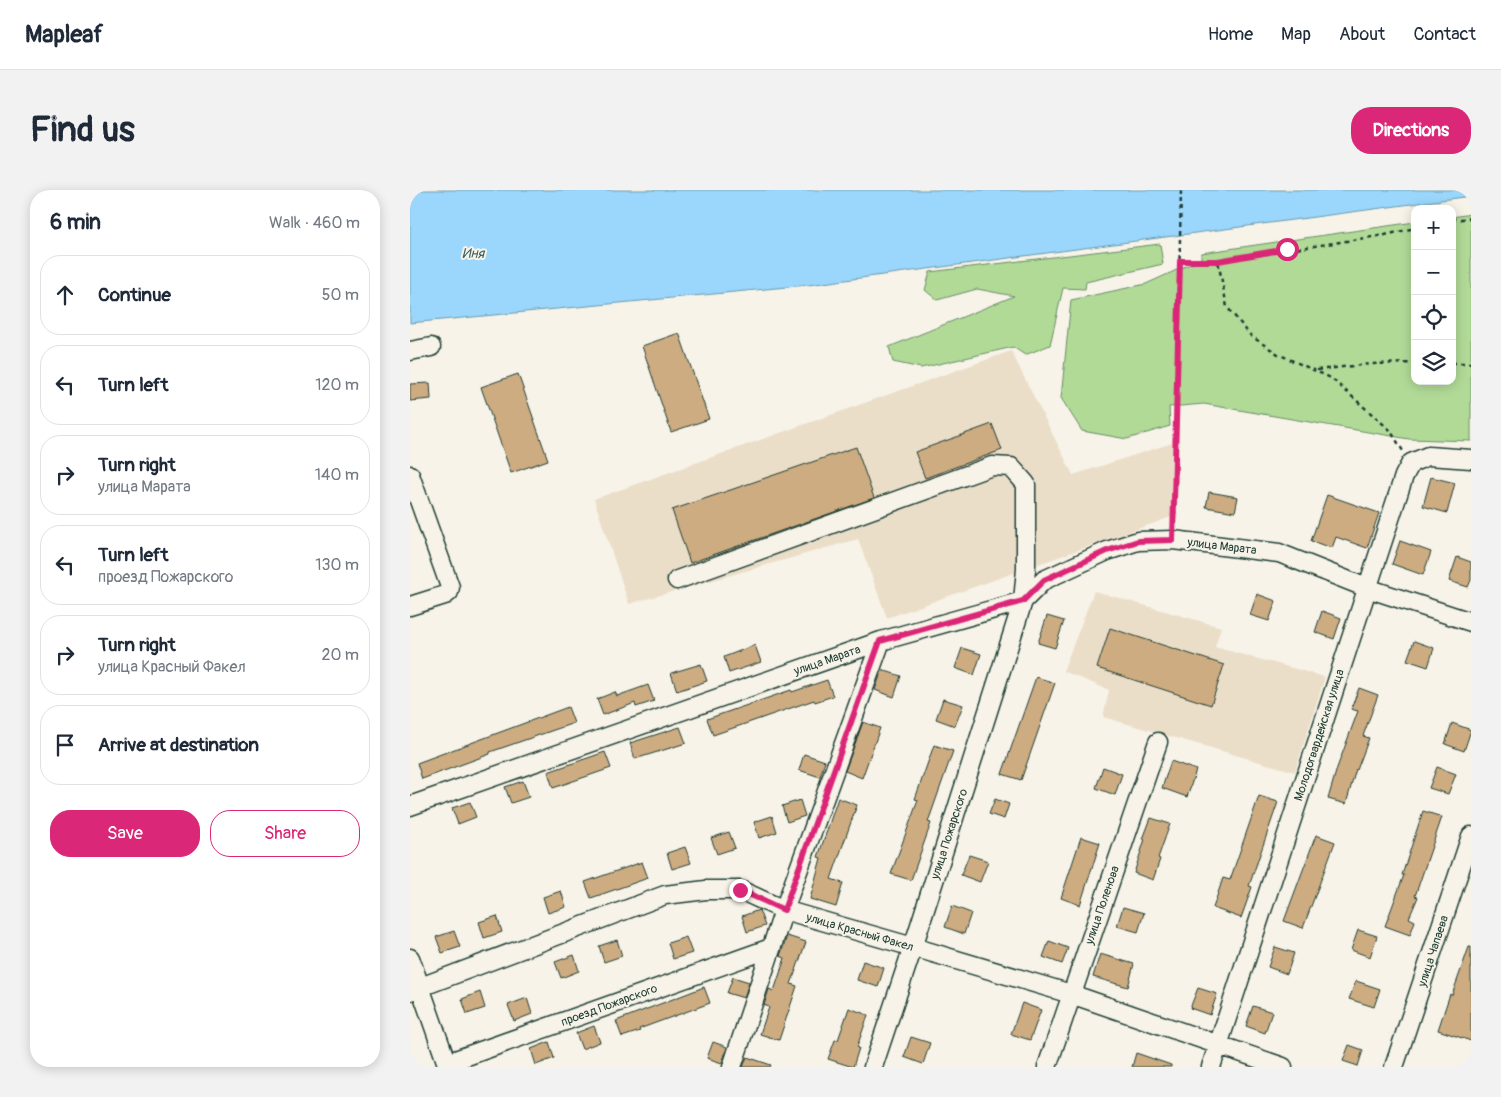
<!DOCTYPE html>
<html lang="en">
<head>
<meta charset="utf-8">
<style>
	body { margin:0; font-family:Pangolin,sans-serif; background:#f2f2f3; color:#1f2937 }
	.controls { position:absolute; right:15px; top:15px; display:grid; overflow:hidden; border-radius:10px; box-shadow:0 2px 12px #0003 }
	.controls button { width:45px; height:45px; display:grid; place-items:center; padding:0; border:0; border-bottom:1px solid #e0e1e3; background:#fff; color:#1f2937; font:25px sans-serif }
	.stop { position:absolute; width:15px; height:15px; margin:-11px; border:4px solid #db2777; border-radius:50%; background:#fff }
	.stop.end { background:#db2777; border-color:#fff; box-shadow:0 1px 5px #0008 }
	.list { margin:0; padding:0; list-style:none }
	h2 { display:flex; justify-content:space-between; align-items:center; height:65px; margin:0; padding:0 20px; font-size:21px }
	h2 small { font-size:16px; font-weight:400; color:#747a83 }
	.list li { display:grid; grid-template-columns:32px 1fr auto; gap:15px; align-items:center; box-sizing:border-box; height:80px; margin:0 10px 10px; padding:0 10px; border:1px solid #e0e1e3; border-radius:20px }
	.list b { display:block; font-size:19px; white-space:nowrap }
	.list p { margin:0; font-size:16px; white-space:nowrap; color:#747a83 }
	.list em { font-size:16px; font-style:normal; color:#747a83 }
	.actions { display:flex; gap:10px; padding:15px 20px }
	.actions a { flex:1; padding:11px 0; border:1px solid #db2777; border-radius:20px; text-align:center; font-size:18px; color:#db2777 }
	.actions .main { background:#db2777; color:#fff }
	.icon { flex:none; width:28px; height:28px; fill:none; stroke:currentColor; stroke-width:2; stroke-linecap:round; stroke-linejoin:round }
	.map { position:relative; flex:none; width:1061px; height:877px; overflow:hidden; border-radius:20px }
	header { display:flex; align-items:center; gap:30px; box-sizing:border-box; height:70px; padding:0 25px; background:#fff; border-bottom:1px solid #e0e1e3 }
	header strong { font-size:24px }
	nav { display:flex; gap:28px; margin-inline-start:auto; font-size:18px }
	.intro { display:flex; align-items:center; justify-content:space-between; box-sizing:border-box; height:120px; padding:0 30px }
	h1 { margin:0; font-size:35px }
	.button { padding:12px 22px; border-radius:20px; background:#db2777; color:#fff; font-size:18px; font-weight:700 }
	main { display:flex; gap:30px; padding:0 30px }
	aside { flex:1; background:#fff; border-radius:20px; box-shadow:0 2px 12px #0003 }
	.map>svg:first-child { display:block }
</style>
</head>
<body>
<header>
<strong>Mapleaf</strong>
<nav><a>Home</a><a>Map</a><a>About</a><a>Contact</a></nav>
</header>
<div class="intro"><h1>Find us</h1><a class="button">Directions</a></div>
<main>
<aside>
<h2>6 min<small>Walk · 460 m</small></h2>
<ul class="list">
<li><svg class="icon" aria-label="ahead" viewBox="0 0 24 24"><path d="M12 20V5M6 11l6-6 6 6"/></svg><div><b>Continue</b></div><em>50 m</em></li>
<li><svg class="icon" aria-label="left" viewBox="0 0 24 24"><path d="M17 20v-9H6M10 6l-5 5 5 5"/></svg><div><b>Turn left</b></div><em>120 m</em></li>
<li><svg class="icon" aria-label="right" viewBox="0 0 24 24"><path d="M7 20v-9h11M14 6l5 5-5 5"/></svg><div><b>Turn right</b><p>улица Марата</p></div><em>140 m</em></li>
<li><svg class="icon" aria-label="left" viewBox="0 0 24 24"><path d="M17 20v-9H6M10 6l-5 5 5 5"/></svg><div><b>Turn left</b><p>проезд Пожарского</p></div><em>130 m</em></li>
<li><svg class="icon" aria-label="right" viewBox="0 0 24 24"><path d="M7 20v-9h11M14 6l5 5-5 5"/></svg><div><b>Turn right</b><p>улица Красный Факел</p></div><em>20 m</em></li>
<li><svg class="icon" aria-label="arrive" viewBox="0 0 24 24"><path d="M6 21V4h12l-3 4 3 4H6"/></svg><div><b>Arrive at destination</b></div></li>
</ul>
<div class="actions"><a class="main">Save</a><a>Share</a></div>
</aside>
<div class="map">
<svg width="1061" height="877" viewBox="0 0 1061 877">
	<rect width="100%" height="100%" fill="#f7f3e8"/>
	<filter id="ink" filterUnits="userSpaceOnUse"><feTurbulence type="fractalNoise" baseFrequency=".02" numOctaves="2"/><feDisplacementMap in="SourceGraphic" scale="10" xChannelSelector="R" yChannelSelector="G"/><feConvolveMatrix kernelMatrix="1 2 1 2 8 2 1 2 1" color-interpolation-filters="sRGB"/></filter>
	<g filter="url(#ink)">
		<path fill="#ebdec9" d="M 601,161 L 663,285 L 762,253 L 767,325 L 477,428 L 448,349 L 219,414 L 184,309 Z
			M 684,401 L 811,437 L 805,457 L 915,487 L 885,582 L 693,527 L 699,500 L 653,481 Z"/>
		<path fill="#b1da97" stroke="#688c66" d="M 1061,24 L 1061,251 L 999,249 L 794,214 L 759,217 L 760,236 L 717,249 L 672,241 L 651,208 L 661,110 L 736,94 L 791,69 L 791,63 L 1005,32 L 1005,191 L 1042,191 L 1042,27 Z
			M 750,54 L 753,74 L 676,92 L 675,99 L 653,98 L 640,155 L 615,165 L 603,157 L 511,178 L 483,172 L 479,157 L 604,106 L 567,99 L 527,110 L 515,100 L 520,82 Z"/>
		<path fill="#9bd7fc" stroke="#6999ac" d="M 0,0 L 1061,0 L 1061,6 L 398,95 L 0,133 Z"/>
		<path fill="#ceac81" stroke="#1f3d34" d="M 269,143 L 299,229 L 261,242 L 232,156 Z
			M 108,184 L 138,270 L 101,283 L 71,197 Z
			M 20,193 L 21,209 L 0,211 L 0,194 Z
			M 582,234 L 592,260 L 515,288 L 505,262 Z
			M 446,257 L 464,308 L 280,373 L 262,320 Z
			M 1021,287 L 1045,293 L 1037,323 L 1013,316 Z
			M 799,302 L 828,307 L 825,322 L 796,317 Z
			M 917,305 L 969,323 L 957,358 L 926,347 L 922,358 L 901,351 Z
			M 990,351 L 1021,362 L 1013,385 L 982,374 Z
			M 1047,367 L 1061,372 L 1061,390 L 1058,397 L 1039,391 Z
			M 847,404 L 866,411 L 859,431 L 840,425 Z
			M 912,421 L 931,428 L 924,449 L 905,442 Z
			M 637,426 L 654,431 L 645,458 L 628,453 Z
			M 700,438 L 814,475 L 801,515 L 687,478 Z
			M 1004,451 L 1024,458 L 1018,477 L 997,470 Z
			M 345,455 L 351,472 L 319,483 L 314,467 Z
			M 552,458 L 571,464 L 564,485 L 545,478 Z
			M 291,474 L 297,491 L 267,501 L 261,483 Z
			M 472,480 L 491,486 L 484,507 L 465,500 Z
			M 626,487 L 645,493 L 611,590 L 592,584 Z
			M 417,490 L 423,506 L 405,512 L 404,510 L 303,545 L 297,529 L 381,500 L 382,502 Z
			M 238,495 L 244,511 L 226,517 L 225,513 L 193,525 L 187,509 L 205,502 L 207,506 Z
			M 949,498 L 968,505 L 953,546 L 959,548 L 947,580 L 946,579 L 936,614 L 918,609 L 927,578 L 948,521 L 941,519 Z
			M 533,509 L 553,515 L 545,536 L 526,529 Z
			M 158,517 L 164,533 L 80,562 L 80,564 L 12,589 L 7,573 Z
			M 453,532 L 470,538 L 452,588 L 435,581 Z
			M 1042,533 L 1061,540 L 1054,561 L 1035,554 Z
			M 270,537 L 276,553 L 225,569 L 220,553 Z
			M 524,555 L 543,561 L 518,632 L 521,633 L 501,690 L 481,684 L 508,610 L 505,609 Z
			M 195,562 L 201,578 L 143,598 L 138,582 Z
			M 394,564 L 415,571 L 410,587 L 389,580 Z
			M 761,571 L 786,580 L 777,607 L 752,598 Z
			M 693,577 L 712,584 L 705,605 L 686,598 Z
			M 1027,577 L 1046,584 L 1038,604 L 1019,598 Z
			M 113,591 L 119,607 L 101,613 L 95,597 Z
			M 849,606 L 868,612 L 839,696 L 842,697 L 831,728 L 803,718 L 813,688 L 820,690 Z
			M 428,608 L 447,615 L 421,689 L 433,693 L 426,717 L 400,709 L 411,668 L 408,667 Z
			M 585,609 L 599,614 L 594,629 L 579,624 Z
			M 390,610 L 395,626 L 377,632 L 372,616 Z
			M 60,612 L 66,627 L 48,634 L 42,618 Z
			M 1013,621 L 1032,627 L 1005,706 L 1008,707 L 999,728 L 1005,731 L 1000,745 L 975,736 L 994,685 L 992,685 Z
			M 362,626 L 367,642 L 349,648 L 344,632 Z
			M 741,628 L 760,634 L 748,668 L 750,669 L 743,690 L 724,683 L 735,649 L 733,649 Z
			M 319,642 L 325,658 L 307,664 L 301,648 Z
			M 906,645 L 925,652 L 893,738 L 874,731 Z
			M 671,647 L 690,653 L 670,715 L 651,708 Z
			M 275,657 L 281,673 L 262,679 L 257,663 Z
			M 559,665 L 578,671 L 570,692 L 551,685 Z
			M 232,672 L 238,688 L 181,708 L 175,692 Z
			M 151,701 L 156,717 L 138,723 L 133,707 Z
			M 542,716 L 561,723 L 554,744 L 535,737 Z
			M 713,717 L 734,723 L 728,742 L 707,736 Z
			M 349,720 L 355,736 L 337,742 L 332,726 Z
			M 87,726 L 92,742 L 74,748 L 69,732 Z
			M 948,740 L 967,746 L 960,767 L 941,760 Z
			M 44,741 L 50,757 L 32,763 L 26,747 Z
			M 377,746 L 396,752 L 381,794 L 387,796 L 369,850 L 350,844 L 359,817 L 354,815 L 359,799 L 364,801 L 375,768 L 370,766 Z
			M 276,747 L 282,763 L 263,769 L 258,753 Z
			M 207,750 L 212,766 L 194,772 L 189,756 Z
			M 639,751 L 658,758 L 652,774 L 633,767 Z
			M 865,757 L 884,763 L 877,784 L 858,777 Z
			M 1059,757 L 1061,757 L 1061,851 L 1028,840 L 1040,804 L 1042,805 Z
			M 690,764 L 724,774 L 718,797 L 683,787 Z
			M 164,765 L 169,781 L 151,788 L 145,772 Z
			M 453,771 L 474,778 L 468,797 L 447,790 Z
			M 323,787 L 339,792 L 334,808 L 317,803 Z
			M 946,791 L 970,799 L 964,817 L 939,809 Z
			M 294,797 L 300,813 L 229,839 L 230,841 L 212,847 L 206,831 Z
			M 788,798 L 807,804 L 800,825 L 780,818 Z
			M 70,802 L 75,818 L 57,824 L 52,809 Z
			M 117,808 L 122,824 L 104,831 L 98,815 Z
			M 612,813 L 631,820 L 620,850 L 601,844 Z
			M 843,816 L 862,822 L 855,843 L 836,836 Z
			M 439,818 L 458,825 L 447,857 L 449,858 L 443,877 L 418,869 L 425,850 L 428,850 Z
			M 184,836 L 190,852 L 172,859 L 166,843 Z
			M 501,847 L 520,853 L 513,874 L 494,867 Z
			M 139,852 L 144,868 L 126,875 L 121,859 Z
			M 303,852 L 317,857 L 312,873 L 297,868 Z
			M 939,855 L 953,860 L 948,876 L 933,871 Z
			M 726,863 L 761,875 L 761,877 L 722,877 Z
			M 337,867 L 361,875 L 360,877 L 333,877 Z"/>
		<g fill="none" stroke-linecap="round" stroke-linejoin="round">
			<defs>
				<path id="minor" d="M 0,161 L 21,157
					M 0,285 L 40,397 L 39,402 L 35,405 L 0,416
					M 267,390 L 582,276 L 601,277 L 616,294 L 616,379 L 613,411 L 503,757 L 463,877
					M 0,616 L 471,451 L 613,411 L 634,390 L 697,361 L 728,351 L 763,350 L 869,363 L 957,398 L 1061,432
					M 0,768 L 38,877
					M 0,801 L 255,705 L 296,700 L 330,700 L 374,720 L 503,757 L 661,804 L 873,877
					M 37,873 L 361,758
					M 322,877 L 374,720 L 471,451
					M 637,877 L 748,552
					M 801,877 L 994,286 L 1001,273 L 1018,266 L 1061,269
					M 984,877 L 1061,646"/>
			</defs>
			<use href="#minor" stroke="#1f3d34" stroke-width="21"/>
			<path stroke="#1f3d34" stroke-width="2.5" stroke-dasharray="4 4" stroke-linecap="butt" d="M 1042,30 L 1061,28
				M 770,71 L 808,71 L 817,117 L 841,146 L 868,164 L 921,188 L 980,240 L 993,261
				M 808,71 L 975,45 L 1005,38
				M 1042,173 L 1061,173
				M 907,180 L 960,174 L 1005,173
				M 764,333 L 771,0"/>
			<use href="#minor" stroke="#f7f3e8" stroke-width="18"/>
		</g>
	</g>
	<g fill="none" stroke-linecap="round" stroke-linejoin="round" filter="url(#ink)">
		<path stroke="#db2777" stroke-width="6" d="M 330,700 L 374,720 L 470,451 L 613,411 L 634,390 L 697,361 L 728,351 L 763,350 L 770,71 L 808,71 L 877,59"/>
	</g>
	<g text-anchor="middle" stroke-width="4" stroke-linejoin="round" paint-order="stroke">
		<g font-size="12" fill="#1f3d34" stroke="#f7f3e8">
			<text transform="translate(812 356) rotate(7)" y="4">улица Марата</text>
			<text transform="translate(417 470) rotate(-19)" y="4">улица Марата</text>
			<text transform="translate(909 545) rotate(-72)" y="4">Молодогвардейская улица</text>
			<text transform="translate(539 644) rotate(-72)" y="4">улица Пожарского</text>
			<text transform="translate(692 715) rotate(-71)" y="4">улица Поленова</text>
			<text transform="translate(450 742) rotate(16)" y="4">улица Красный Факел</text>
			<text transform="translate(1023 761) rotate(-72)" y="4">улица Чапаева</text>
			<text transform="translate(199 815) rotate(-20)" y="4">проезд Пожарского</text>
		</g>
		<g font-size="14" font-style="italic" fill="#385c5c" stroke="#f7f3e8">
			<text x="63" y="68">Иня</text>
		</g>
	</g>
</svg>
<div class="controls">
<button>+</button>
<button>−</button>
<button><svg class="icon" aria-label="locate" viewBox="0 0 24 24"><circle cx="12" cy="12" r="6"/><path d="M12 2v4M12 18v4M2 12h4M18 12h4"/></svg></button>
<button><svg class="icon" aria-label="layers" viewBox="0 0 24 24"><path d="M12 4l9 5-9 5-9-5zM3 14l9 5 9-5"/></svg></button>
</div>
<div class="stop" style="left:877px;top:59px"></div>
<div class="stop end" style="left:330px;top:700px"></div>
</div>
</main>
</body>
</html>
